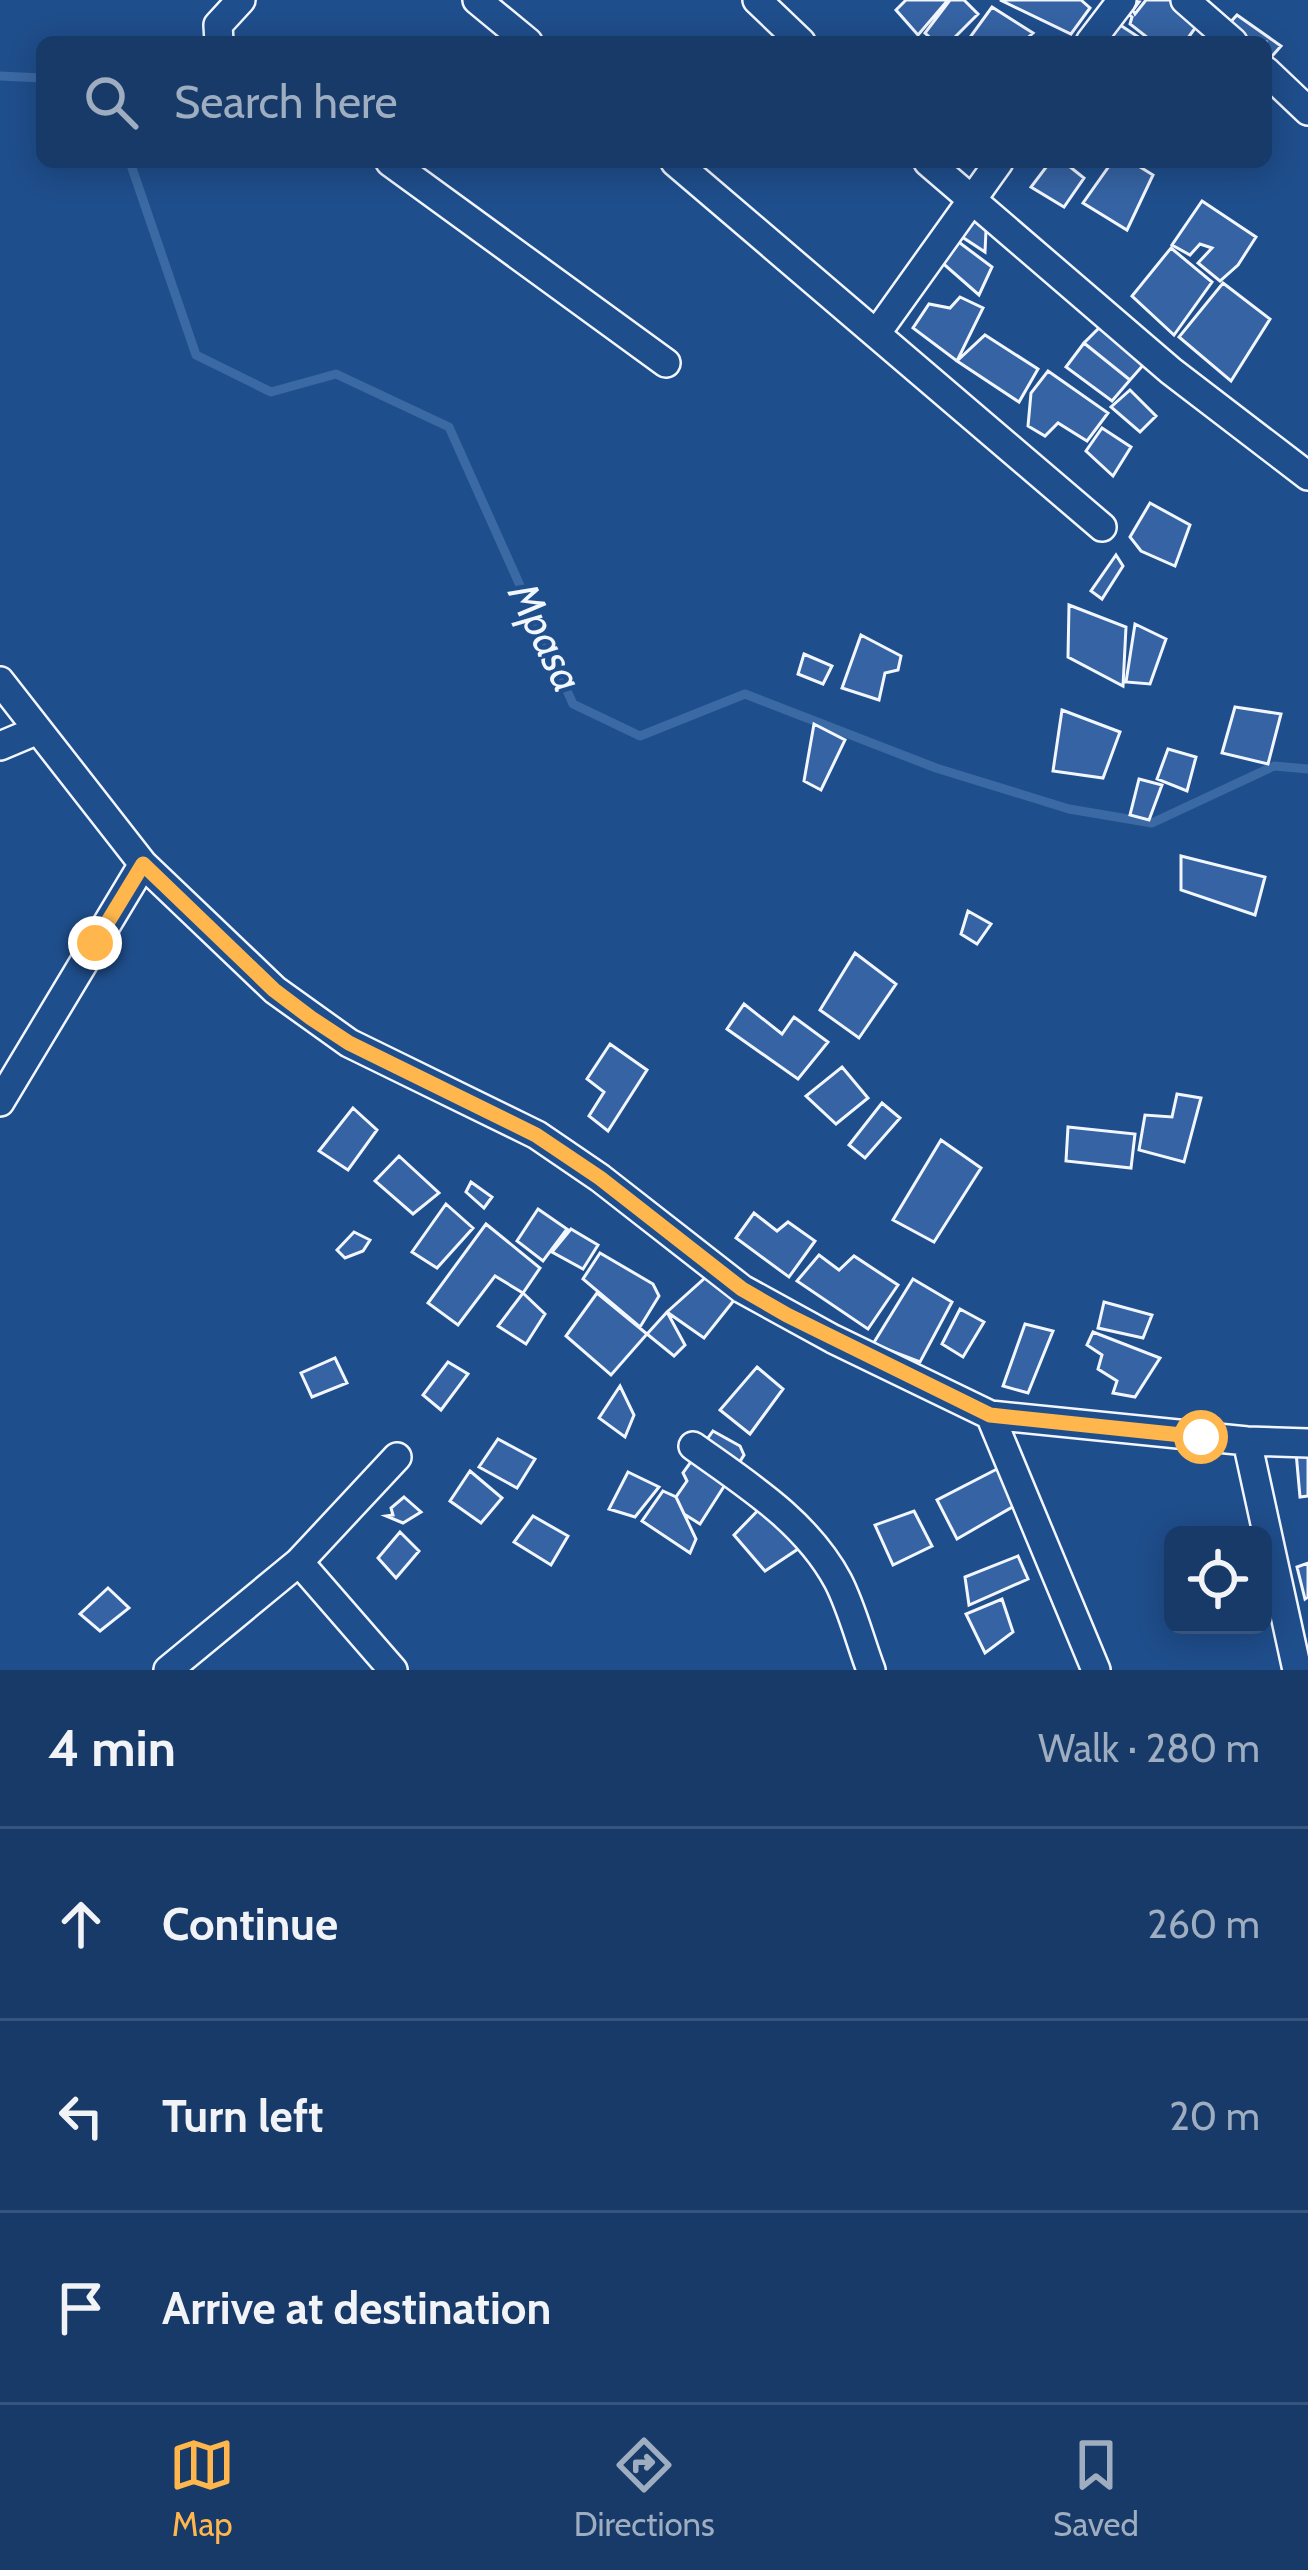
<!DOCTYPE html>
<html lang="en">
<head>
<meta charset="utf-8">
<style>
	body { margin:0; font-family:Cabin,sans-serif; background:#244571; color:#f1f3f6 }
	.controls { position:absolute; right:36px; bottom:36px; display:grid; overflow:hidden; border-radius:18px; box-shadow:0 6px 30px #0003 }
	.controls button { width:108px; height:108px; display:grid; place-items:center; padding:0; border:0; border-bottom:3px solid #36547d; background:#173a69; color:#f1f3f6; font:60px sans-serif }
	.stop { position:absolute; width:36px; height:36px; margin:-27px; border:9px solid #ffb74d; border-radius:50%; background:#fff }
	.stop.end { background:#ffb74d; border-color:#fff; box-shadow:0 3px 12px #0008 }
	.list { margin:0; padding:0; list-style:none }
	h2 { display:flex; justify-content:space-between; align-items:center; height:156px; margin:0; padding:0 48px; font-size:51px }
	h2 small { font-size:39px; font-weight:400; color:#9eadc0 }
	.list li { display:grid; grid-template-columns:78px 1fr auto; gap:36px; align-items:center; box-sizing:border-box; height:192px; padding:0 48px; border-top:3px solid #36547d }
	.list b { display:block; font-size:45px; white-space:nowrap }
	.list em { font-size:39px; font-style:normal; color:#9eadc0 }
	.icon { flex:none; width:66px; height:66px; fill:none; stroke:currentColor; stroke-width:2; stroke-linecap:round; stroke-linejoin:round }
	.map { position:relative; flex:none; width:1308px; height:1670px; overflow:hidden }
	.search { position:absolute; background:#173a69; box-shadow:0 6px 30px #0003; left:36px; right:36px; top:36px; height:132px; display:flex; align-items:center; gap:30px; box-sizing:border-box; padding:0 42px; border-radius:18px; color:#9eadc0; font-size:45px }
	.sheet { height:732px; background:#173a69 }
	nav { display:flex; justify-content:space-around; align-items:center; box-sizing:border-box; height:168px; border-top:3px solid #36547d; background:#173a69; font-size:33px; color:#9eadc0 }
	nav a { display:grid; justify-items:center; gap:6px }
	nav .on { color:#ffb74d }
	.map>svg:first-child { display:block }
</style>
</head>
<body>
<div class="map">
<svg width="1308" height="1670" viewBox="0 0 1308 1670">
	<rect width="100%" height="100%" fill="#1f4e8c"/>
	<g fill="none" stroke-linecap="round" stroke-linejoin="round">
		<path stroke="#3b69a3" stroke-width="9" d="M 0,76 L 42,78
			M 130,162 L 196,355 L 271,392 L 336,374 L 449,427 L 573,704 L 640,736 L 745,694 L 936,768 L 1069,809 L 1152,823 L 1274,766 L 1308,769"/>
	</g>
	<path fill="#3563a3" stroke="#f2f6ff" stroke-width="3" d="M 906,0 L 948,0 L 918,35 L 896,10 Z
		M 950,0 L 964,0 L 978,14 L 950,42 L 935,42 L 925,33 Z
		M 1000,0 L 1081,0 L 1090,8 L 1071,34 Z
		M 1124,0 L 1139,2 L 1133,10 L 1135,14 L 1146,0 L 1198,0 L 1210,8 L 1185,42 L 1153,42 L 1130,24 L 1132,17 L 1121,9 Z
		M 992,7 L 1033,33 L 1023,42 L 970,42 L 968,40 Z
		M 1237,15 L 1281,46 L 1266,63 L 1266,42 L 1212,42 Z
		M 1114,21 L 1146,42 L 1099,42 Z
		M 1050,162 L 1064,162 L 1084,178 L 1064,207 L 1031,187 Z
		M 1112,162 L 1132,162 L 1153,175 L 1127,230 L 1083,203 Z
		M 1202,201 L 1256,237 L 1238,265 L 1220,281 L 1198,263 L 1212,248 L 1200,244 L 1190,255 L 1172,245 Z
		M 970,218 L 986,230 L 985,252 L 950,229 Z
		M 952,237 L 992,267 L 979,295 L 939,260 Z
		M 1171,248 L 1212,282 L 1174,335 L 1132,296 Z
		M 1223,283 L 1270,319 L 1231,381 L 1179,337 Z
		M 960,297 L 983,308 L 957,361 L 913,328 L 929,304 L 950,308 Z
		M 1099,328 L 1145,363 L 1130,380 L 1084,343 Z
		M 985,335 L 1038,369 L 1019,402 L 957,361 Z
		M 1084,343 L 1130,380 L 1112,401 L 1066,367 Z
		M 1048,371 L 1108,413 L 1087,441 L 1058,423 L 1045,436 L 1028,426 L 1031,393 Z
		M 1130,390 L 1156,416 L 1140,432 L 1111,407 Z
		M 1102,428 L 1131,447 L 1113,476 L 1086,451 Z
		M 1150,503 L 1190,525 L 1175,566 L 1141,551 L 1130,537 Z
		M 1116,555 L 1123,566 L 1102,599 L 1091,591 Z
		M 1069,605 L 1126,627 L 1123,686 L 1068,657 Z
		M 1135,624 L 1166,639 L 1150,684 L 1126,682 Z
		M 861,635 L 901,656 L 898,670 L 885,673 L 879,700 L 842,688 Z
		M 804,654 L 832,666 L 823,684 L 798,674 Z
		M 1235,707 L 1281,714 L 1268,764 L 1222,753 Z
		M 1062,710 L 1120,732 L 1103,778 L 1053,771 Z
		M 814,724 L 845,740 L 821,790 L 804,781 Z
		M 1168,749 L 1196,757 L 1187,791 L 1157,779 Z
		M 1139,779 L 1162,785 L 1149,820 L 1130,815 Z
		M 1181,856 L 1265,877 L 1255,915 L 1181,890 Z
		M 968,911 L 991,924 L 977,944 L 961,934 Z
		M 855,953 L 896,984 L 859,1038 L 820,1010 Z
		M 744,1004 L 782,1034 L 794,1017 L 828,1042 L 798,1079 L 727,1029 Z
		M 610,1044 L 647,1070 L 608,1131 L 589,1116 L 604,1092 L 587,1079 Z
		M 842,1067 L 868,1098 L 836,1124 L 806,1096 Z
		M 1177,1094 L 1201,1098 L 1184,1162 L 1139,1150 L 1145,1115 L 1172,1117 Z
		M 882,1103 L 900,1118 L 865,1158 L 849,1145 Z
		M 353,1108 L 377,1130 L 348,1170 L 319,1151 Z
		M 1068,1127 L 1135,1134 L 1131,1168 L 1066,1161 Z
		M 941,1140 L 981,1168 L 934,1242 L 893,1220 Z
		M 399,1156 L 439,1193 L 413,1214 L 375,1181 Z
		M 471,1182 L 492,1197 L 484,1208 L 466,1192 Z
		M 446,1204 L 473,1228 L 437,1268 L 412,1252 Z
		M 538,1209 L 567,1229 L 543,1261 L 517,1241 Z
		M 754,1213 L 777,1231 L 788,1222 L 815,1241 L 789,1277 L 736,1238 Z
		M 486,1224 L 540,1268 L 523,1293 L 495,1276 L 458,1325 L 428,1303 Z
		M 571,1229 L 598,1245 L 583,1269 L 552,1252 Z
		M 354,1232 L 370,1240 L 363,1251 L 345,1258 L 337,1250 Z
		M 600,1253 L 653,1284 L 659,1296 L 640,1327 L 583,1279 Z
		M 819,1255 L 839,1270 L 854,1256 L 898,1285 L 868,1329 L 797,1281 Z
		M 705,1278 L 735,1299 L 704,1338 L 667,1312 Z
		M 913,1279 L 952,1302 L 920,1362 L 873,1344 Z
		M 523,1293 L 545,1314 L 526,1344 L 498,1326 Z
		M 597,1293 L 647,1334 L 611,1375 L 566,1336 Z
		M 1104,1302 L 1152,1315 L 1143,1338 L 1098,1328 Z
		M 960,1309 L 984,1322 L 963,1357 L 942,1344 Z
		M 667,1312 L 685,1345 L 674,1356 L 647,1334 Z
		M 1025,1324 L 1053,1331 L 1028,1393 L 1003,1386 Z
		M 1093,1332 L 1160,1358 L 1135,1397 L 1113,1393 L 1117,1381 L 1098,1369 L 1102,1355 L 1087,1345 Z
		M 335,1358 L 347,1383 L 312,1397 L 301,1373 Z
		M 448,1362 L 468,1374 L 441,1410 L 423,1395 Z
		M 757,1367 L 783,1389 L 750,1434 L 720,1410 Z
		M 620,1386 L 634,1415 L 625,1437 L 599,1418 Z
		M 713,1431 L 740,1446 L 744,1455 L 700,1524 L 684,1514 L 676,1497 L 687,1481 L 683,1473 Z
		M 498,1439 L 535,1459 L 517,1488 L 479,1467 Z
		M 1295,1441 L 1308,1444 L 1308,1496 L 1300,1497 Z
		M 999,1468 L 1014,1506 L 957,1539 L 937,1500 Z
		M 470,1471 L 502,1498 L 481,1523 L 450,1501 Z
		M 628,1472 L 659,1487 L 635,1517 L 609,1509 Z
		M 663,1491 L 676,1497 L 696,1539 L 690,1553 L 642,1521 Z
		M 404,1497 L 421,1512 L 403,1523 L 386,1516 L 393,1515 L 391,1508 Z
		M 768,1500 L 801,1547 L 765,1571 L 734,1535 Z
		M 914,1511 L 932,1546 L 893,1565 L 875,1525 Z
		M 533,1516 L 568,1536 L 551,1565 L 514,1542 Z
		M 400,1532 L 419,1551 L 396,1578 L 378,1558 Z
		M 1018,1556 L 1028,1579 L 969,1605 L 965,1577 Z
		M 1308,1563 L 1308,1597 L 1305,1599 L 1297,1567 Z
		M 108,1588 L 129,1608 L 100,1631 L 80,1614 Z
		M 1002,1599 L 1013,1632 L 985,1653 L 966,1614 Z"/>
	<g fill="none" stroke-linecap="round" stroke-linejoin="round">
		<defs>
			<path id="minor" d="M 477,0 L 528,42
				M 757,0 L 801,42
				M 1185,0 L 1233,42
				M 219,42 L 218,25 L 241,0
				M 1090,42 L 1122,0
				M 1266,71 L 1308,111
				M 390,162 L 666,363
				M 675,162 L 1102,527
				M 928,162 L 1171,371 L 1308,476
				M 876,334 L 999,162
				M 0,681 L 143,864 L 275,990 L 349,1043 L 537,1135 L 600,1178 L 742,1289 L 833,1339 L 990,1415 L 1247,1441 L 1308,1443
				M 0,746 L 38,730
				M 0,1102 L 143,864
				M 990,1415 L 1096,1670
				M 1247,1441 L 1297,1670
				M 693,1446 C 746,1484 806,1521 838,1581 C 852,1608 860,1641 871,1670
				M 299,1562 L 393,1670
				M 168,1670 L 299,1562 L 397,1457"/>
		</defs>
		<use href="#minor" stroke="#f2f6ff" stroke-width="32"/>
		<use href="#minor" stroke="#1f4e8c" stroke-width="27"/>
	</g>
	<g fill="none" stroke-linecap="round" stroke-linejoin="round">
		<path stroke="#ffb74d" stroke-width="15" d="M 95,943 L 143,864 L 274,990 L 311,1018 L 349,1043 L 536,1135 L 600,1178 L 742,1289 L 787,1315 L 990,1415 L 1201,1437"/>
	</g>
	<g text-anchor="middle" stroke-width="9" stroke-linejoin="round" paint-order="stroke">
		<g font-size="42" font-style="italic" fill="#f2f6ff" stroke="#1f4e8c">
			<text transform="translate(546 637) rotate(64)" y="15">Mpasa</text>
		</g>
	</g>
</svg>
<div class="controls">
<button><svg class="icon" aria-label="locate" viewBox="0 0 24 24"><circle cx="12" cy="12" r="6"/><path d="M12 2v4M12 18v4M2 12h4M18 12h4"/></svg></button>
</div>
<div class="stop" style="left:1201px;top:1437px"></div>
<div class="stop end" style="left:95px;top:943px"></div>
<div class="search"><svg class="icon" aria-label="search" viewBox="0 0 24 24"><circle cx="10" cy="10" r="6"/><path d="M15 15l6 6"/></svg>Search here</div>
</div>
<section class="sheet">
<h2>4 min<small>Walk · 280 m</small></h2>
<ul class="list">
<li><svg class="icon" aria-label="ahead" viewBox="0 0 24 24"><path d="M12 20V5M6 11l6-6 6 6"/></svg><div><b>Continue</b></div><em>260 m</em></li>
<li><svg class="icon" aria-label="left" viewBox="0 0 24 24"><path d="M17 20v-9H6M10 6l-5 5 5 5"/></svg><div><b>Turn left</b></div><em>20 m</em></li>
<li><svg class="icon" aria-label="arrive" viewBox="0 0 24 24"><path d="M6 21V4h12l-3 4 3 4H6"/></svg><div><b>Arrive at destination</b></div></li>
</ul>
</section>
<nav>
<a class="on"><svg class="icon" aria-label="map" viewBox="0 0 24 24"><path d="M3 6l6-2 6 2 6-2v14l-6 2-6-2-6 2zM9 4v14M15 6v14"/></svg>Map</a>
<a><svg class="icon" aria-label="directions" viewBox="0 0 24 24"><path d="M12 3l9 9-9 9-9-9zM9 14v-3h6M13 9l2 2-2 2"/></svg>Directions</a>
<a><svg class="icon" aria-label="saved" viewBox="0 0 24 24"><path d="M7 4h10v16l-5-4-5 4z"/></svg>Saved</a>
</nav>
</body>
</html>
